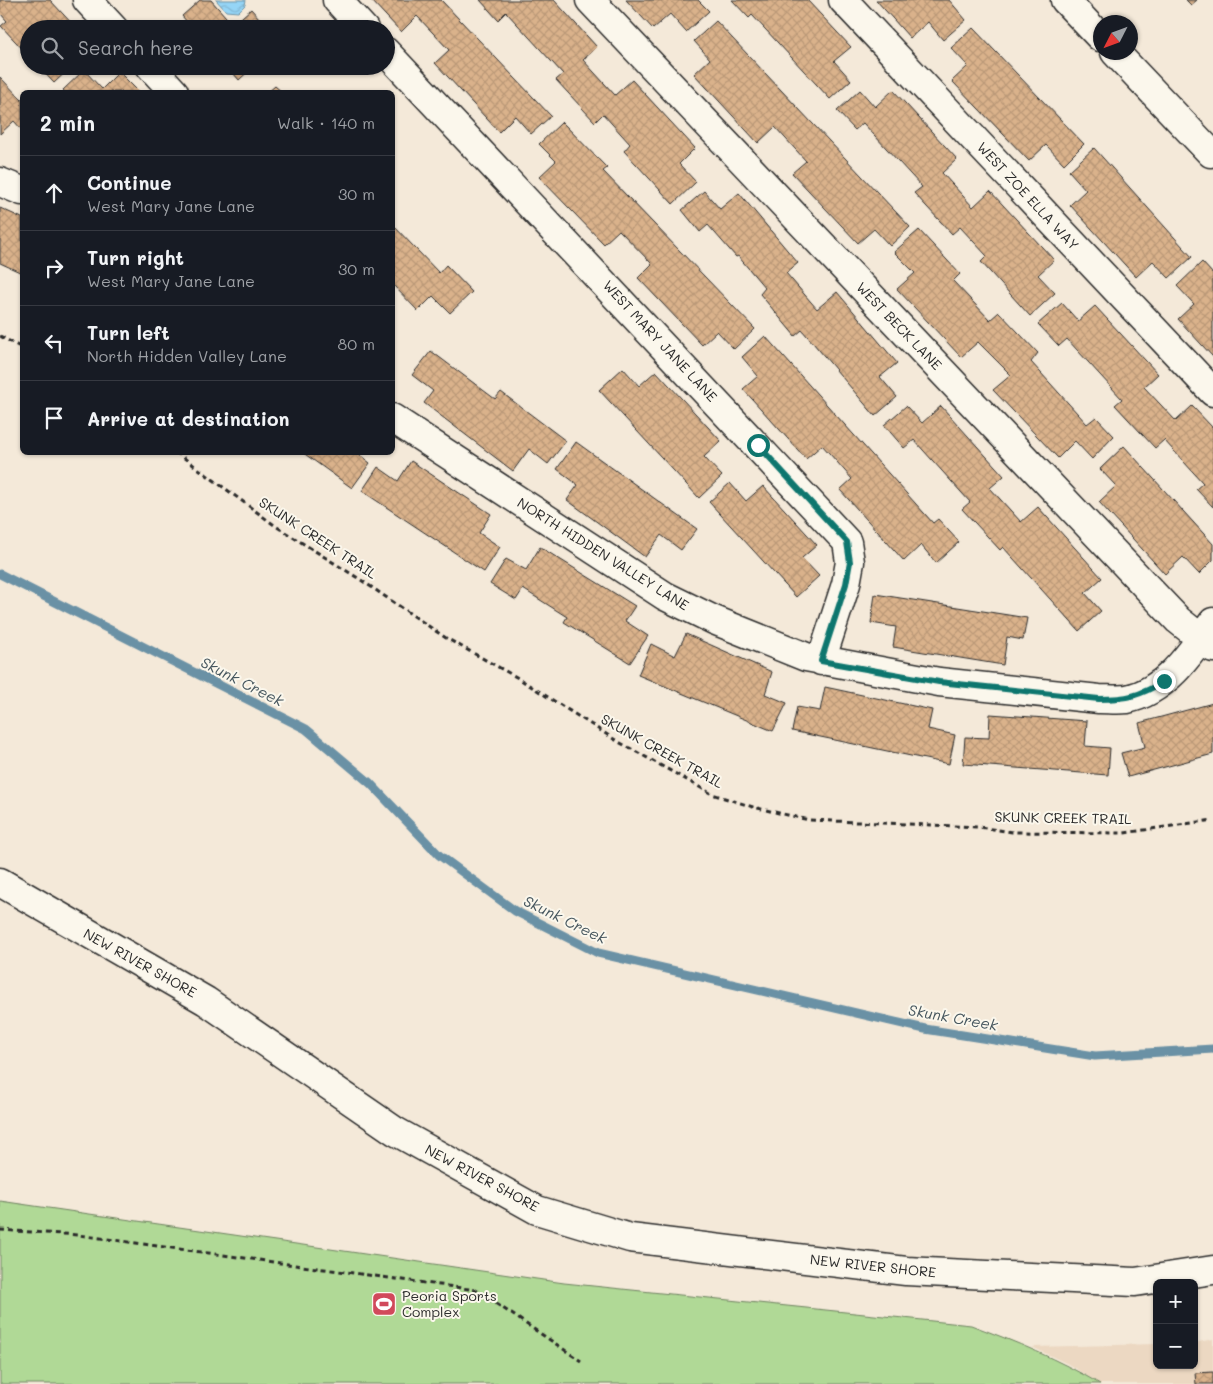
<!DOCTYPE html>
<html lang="en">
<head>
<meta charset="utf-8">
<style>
	body { margin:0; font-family:Mali,sans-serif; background:#20242c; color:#f1f3f6 }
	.controls { position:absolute; right:15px; bottom:15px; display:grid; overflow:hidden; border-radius:8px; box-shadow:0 1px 4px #0004 }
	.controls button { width:45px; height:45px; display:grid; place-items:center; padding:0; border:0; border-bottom:1px solid #363941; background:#171b24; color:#f1f3f6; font:25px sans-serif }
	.compass { position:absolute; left:1093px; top:15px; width:45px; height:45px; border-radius:50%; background:#171b24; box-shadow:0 1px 4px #0004; rotate:228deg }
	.stop { position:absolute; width:15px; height:15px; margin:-11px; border:4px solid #0f766e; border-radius:50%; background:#fff }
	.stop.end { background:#0f766e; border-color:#fff; box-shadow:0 1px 5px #0008 }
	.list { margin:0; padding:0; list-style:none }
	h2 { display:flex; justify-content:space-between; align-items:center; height:65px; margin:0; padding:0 20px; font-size:21px }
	h2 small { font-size:16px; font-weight:400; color:#9ea1a6 }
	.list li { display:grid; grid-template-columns:32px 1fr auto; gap:15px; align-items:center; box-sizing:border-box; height:75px; padding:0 20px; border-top:1px solid #363941 }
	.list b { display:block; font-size:19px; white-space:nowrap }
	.list p { margin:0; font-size:16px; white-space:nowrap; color:#9ea1a6 }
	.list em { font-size:16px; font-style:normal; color:#9ea1a6 }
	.icon { flex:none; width:28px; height:28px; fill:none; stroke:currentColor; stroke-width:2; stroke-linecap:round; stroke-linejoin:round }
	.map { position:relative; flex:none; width:1213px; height:1384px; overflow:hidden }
	.search { position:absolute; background:#171b24; box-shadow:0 1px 4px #0004; left:20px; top:20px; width:375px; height:55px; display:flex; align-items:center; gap:12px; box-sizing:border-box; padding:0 18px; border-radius:28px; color:#9ea1a6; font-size:19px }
	.panel { position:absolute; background:#171b24; box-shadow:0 1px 4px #0004; left:20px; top:90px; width:375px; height:365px; border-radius:8px }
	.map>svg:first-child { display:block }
</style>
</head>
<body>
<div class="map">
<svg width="1213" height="1384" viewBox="0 0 1213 1384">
	<defs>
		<pattern id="water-waves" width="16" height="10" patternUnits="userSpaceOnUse" patternTransform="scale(1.25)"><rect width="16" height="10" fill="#95d5f6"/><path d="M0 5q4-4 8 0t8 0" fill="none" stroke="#81b7d3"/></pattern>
		<pattern id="building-cross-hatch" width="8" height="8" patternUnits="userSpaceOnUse" patternTransform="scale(1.25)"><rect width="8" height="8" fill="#dab28b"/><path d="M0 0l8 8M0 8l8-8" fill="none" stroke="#bb9978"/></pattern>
	</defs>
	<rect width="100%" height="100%" fill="#f4e9d9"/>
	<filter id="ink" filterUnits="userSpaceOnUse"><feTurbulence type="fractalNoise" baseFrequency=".02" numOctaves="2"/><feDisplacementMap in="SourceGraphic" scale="10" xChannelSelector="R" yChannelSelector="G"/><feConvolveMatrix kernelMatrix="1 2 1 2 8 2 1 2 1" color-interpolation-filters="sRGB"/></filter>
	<g filter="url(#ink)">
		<path fill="#ecd8c2" d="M 1213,1339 L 1213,1384 L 1100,1384 L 1068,1364 L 1032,1347 L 1157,1344 L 1157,1365 L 1194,1365 L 1194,1343 Z"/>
		<path fill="#b0d996" stroke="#6e8260" d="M 0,1201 L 564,1283 L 971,1325 C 1016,1342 1058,1359 1100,1384 L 0,1384 Z"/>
		<path fill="url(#water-waves)" stroke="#6b91a5" d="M 216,0 L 246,0 L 245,5 L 238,12 L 226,11 Z"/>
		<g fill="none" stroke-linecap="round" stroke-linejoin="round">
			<path stroke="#6b91a5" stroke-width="9" d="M 0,574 L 306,729 L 370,783 L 439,855 L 515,911 L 598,953 L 925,1029 L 1095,1056 L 1213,1049"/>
		</g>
		<path fill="url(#building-cross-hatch)" stroke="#2b2b2b" d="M 0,0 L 50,0 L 77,29 L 29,29 L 29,56 L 1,26 L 7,21 L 0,13 Z
			M 200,0 L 211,0 L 233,25 L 251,9 L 269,29 L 193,29 L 182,16 Z
			M 371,0 L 441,0 L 551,116 L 531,134 L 515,116 L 499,132 L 435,63 L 449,50 L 417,16 L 401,32 Z
			M 480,0 L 554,0 L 597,47 L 583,60 L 615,95 L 632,80 L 695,148 L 679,164 L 696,182 L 673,204 L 624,151 L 630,144 L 603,114 L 595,122 L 556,80 L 563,74 L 506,12 L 498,20 Z
			M 626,0 L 698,0 L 709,11 L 686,32 L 670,14 L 653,29 Z
			M 732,0 L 807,0 L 851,47 L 834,61 L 851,80 L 830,99 L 752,15 L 749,18 Z
			M 876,0 L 949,0 L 966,20 L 943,40 L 928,22 L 910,38 Z
			M 1186,0 L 1197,0 L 1191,5 Z
			M 716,21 L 910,227 L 890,246 L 874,229 L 858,243 L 792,173 L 806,161 L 775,127 L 758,143 L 694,74 L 710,59 L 694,41 Z
			M 973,28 L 1084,144 L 1064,164 L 1046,145 L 1029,161 L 952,81 L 968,66 L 951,48 Z
			M 38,66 L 72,66 L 54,83 Z
			M 227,66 L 254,66 L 239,80 Z
			M 84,70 L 102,89 L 119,72 L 139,92 L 65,92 L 63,90 Z
			M 0,77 L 22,100 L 22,130 L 14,121 L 0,134 Z
			M 275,86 L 282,92 L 268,92 Z
			M 860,90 L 875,107 L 893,90 L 957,159 L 942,173 L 973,207 L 990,191 L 1054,260 L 1038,275 L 1055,293 L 1030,316 L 981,262 L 987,256 L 960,227 L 952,234 L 914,193 L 922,187 L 863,123 L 855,130 L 837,111 Z
			M 562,122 L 607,168 L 603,171 L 755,329 L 734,349 L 717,331 L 702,345 L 638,278 L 652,264 L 619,230 L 604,244 L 539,177 L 556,161 L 539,144 Z
			M 1094,148 L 1192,257 L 1169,278 L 1153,261 L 1136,277 L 1070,205 L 1086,190 L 1069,171 Z
			M 704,191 L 720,209 L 739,193 L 798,263 L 786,273 L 817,309 L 837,292 L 897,363 L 880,377 L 897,397 L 875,416 L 802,330 L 795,336 L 760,294 L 765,288 L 738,256 L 736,257 L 708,225 L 700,232 L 682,210 Z
			M 0,208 L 22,218 L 22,273 L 0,263 Z
			M 392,224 L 439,273 L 446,265 L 472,292 L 450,313 L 433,296 L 418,311 L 392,284 Z
			M 919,230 L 960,274 L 953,281 L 990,320 L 999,312 L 1038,353 L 1031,362 L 1087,424 L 1096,417 L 1114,436 L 1092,459 L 1075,441 L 1058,458 L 993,390 L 1011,375 L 978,342 L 961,357 L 897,289 L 915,273 L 894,252 Z
			M 1202,262 L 1213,274 L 1213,357 L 1178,319 L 1194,304 L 1177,286 Z
			M 1062,303 L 1078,321 L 1095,306 L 1158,374 L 1144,387 L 1176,421 L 1192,406 L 1213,428 L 1213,507 L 1196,489 L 1203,483 L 1164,440 L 1155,448 L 1115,405 L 1122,399 L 1067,339 L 1059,346 L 1038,324 Z
			M 765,336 L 933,523 L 938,519 L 959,542 L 936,563 L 921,545 L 904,561 L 840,490 L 852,479 L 822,445 L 806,459 L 743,389 L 758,376 L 742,357 Z
			M 431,351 L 495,399 L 501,392 L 566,441 L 548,464 L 529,449 L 513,471 L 424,403 L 433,391 L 412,375 Z
			M 623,368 L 639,386 L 656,371 L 721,441 L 704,457 L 722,476 L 699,498 L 599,390 Z
			M 906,406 L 922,423 L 941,406 L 1004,476 L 990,488 L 1021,522 L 1038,507 L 1102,578 L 1085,593 L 1101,611 L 1079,631 L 1003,547 L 1000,550 L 962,509 L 970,502 L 914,440 L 904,448 L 884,425 Z
			M 576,442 L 697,529 L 681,550 L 661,535 L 645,557 L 567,500 L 578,485 L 557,469 Z
			M 1124,446 L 1213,544 L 1213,560 L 1199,574 L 1183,557 L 1165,574 L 1099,502 L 1116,486 L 1100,469 Z
			M 302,452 L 356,452 L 370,463 L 352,488 Z
			M 411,461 L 491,514 L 479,533 L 500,547 L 484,572 L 362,491 L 378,467 L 398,481 Z
			M 730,483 L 746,501 L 763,486 L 817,545 L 802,558 L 819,576 L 796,597 L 709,502 Z
			M 540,547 L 635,606 L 625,621 L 648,636 L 630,663 L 564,622 L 567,617 L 523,589 L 516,600 L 490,584 L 506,559 L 526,570 Z
			M 875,594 L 1027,618 L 1023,640 L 1007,637 L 1003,665 L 893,647 L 896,627 L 871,623 Z
			M 686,634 L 772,672 L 765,694 L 787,703 L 773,731 L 638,675 L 651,644 L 675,656 Z
			M 825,687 L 932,710 L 928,729 L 955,735 L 949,764 L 792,731 L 797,707 L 820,711 Z
			M 1213,703 L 1213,754 L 1128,777 L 1121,753 L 1145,747 L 1139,723 Z
			M 990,714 L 1087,721 L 1085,746 L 1110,748 L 1108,775 L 963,764 L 965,737 L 989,738 Z
			M 1213,1372 L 1213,1384 L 1196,1384 L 1195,1373 Z"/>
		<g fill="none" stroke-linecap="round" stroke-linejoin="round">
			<defs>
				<path id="minor" d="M 87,0 L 114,29
					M 337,0 L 364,29
					M 590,0 L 1178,620 L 1213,648
					M 843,0 L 1213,392
					M 1065,0 L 1100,37
					M 386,52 L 847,542 L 850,562 L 846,584 L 821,661
					M 1115,52 L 1211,153 L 1213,151
					M 150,66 L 174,92
					M 0,182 L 22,191
					M 392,418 L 665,596 L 714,620 L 806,657 L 939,682 L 1099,699 C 1108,699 1118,700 1127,699 C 1166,691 1191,653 1213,622
					M 0,882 L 206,1001 L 395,1131 L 537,1210 L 630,1238 L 906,1271 L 1135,1282 L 1213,1270"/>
			</defs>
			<use href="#minor" stroke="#2b2b2b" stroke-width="31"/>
			<path stroke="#2b2b2b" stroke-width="3" stroke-dasharray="5 4" stroke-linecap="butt" d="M 0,336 L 22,348
				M 176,452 L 277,527 L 361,580 L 446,638 L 518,678 L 617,741 L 712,794 L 753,807 L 809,820 L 979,827 L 1012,832 L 1124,833 L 1213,820
				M 0,1230 L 78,1235 L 476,1290 L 581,1361"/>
			<use href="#minor" stroke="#fbf7ec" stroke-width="28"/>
		</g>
	</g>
	<g fill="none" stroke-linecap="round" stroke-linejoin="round" filter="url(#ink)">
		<path stroke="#0f766e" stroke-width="6" d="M 758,445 L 847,542 L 850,562 L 846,584 L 821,661 L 939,682 L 1099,699 C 1127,699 1140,696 1164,681"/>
	</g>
	<defs>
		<symbol id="stadium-square" viewBox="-11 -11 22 22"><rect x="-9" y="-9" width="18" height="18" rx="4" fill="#d1495b" stroke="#fbf7ec"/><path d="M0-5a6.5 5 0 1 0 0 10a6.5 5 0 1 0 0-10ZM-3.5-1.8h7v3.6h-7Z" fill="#fff"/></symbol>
	</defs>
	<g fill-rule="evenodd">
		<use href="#stadium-square" x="370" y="1290" width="28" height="28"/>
	</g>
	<g text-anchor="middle" stroke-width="4" stroke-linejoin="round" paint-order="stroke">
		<g font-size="14" fill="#2b2b2b" stroke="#fbf7ec">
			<text transform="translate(1028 196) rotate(47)" y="5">WEST ZOE ELLA WAY</text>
			<text transform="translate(899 326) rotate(46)" y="5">WEST BECK LANE</text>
			<text transform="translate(660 341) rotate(47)" y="5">WEST MARY JANE LANE</text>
			<text transform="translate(318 538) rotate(33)" y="5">SKUNK CREEK TRAIL</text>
			<text transform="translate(603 554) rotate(32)" y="5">NORTH HIDDEN VALLEY LANE</text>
			<text transform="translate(662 751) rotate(29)" y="5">SKUNK CREEK TRAIL</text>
			<text transform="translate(1063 818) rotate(1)" y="5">SKUNK CREEK TRAIL</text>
			<text transform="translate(140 963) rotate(29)" y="5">NEW RIVER SHORE</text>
			<text transform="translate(482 1178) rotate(28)" y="5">NEW RIVER SHORE</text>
			<text transform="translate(873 1266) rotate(6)" y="5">NEW RIVER SHORE</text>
		</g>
		<g font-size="14" fill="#2b2b2b" stroke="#fbf7ec" text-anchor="start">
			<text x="402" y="1301">Peoria Sports<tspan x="402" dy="16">Complex</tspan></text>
		</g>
		<g font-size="15" font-style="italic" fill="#46565e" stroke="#fbf7ec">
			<text transform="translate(242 682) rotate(27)" y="5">Skunk Creek</text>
			<text transform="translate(565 920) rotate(26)" y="5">Skunk Creek</text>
			<text transform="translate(953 1018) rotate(10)" y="5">Skunk Creek</text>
		</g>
	</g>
</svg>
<div class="controls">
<button>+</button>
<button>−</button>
</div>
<svg class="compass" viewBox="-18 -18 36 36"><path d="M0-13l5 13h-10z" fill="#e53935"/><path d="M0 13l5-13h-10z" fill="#9ea1a6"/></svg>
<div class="stop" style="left:758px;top:445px"></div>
<div class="stop end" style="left:1164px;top:681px"></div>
<div class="search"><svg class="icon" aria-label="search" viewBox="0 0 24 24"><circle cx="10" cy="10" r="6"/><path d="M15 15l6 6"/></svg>Search here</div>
<section class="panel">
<h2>2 min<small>Walk · 140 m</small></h2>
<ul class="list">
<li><svg class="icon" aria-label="ahead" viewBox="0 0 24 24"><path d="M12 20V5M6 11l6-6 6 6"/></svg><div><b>Continue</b><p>West Mary Jane Lane</p></div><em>30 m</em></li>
<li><svg class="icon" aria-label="right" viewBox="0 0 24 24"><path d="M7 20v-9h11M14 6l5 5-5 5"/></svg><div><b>Turn right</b><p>West Mary Jane Lane</p></div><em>30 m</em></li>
<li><svg class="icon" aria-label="left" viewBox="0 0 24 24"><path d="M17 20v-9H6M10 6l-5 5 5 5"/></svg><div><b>Turn left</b><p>North Hidden Valley Lane</p></div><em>80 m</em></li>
<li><svg class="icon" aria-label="arrive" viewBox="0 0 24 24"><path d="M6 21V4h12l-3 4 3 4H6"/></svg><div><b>Arrive at destination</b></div></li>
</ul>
</section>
</div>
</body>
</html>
